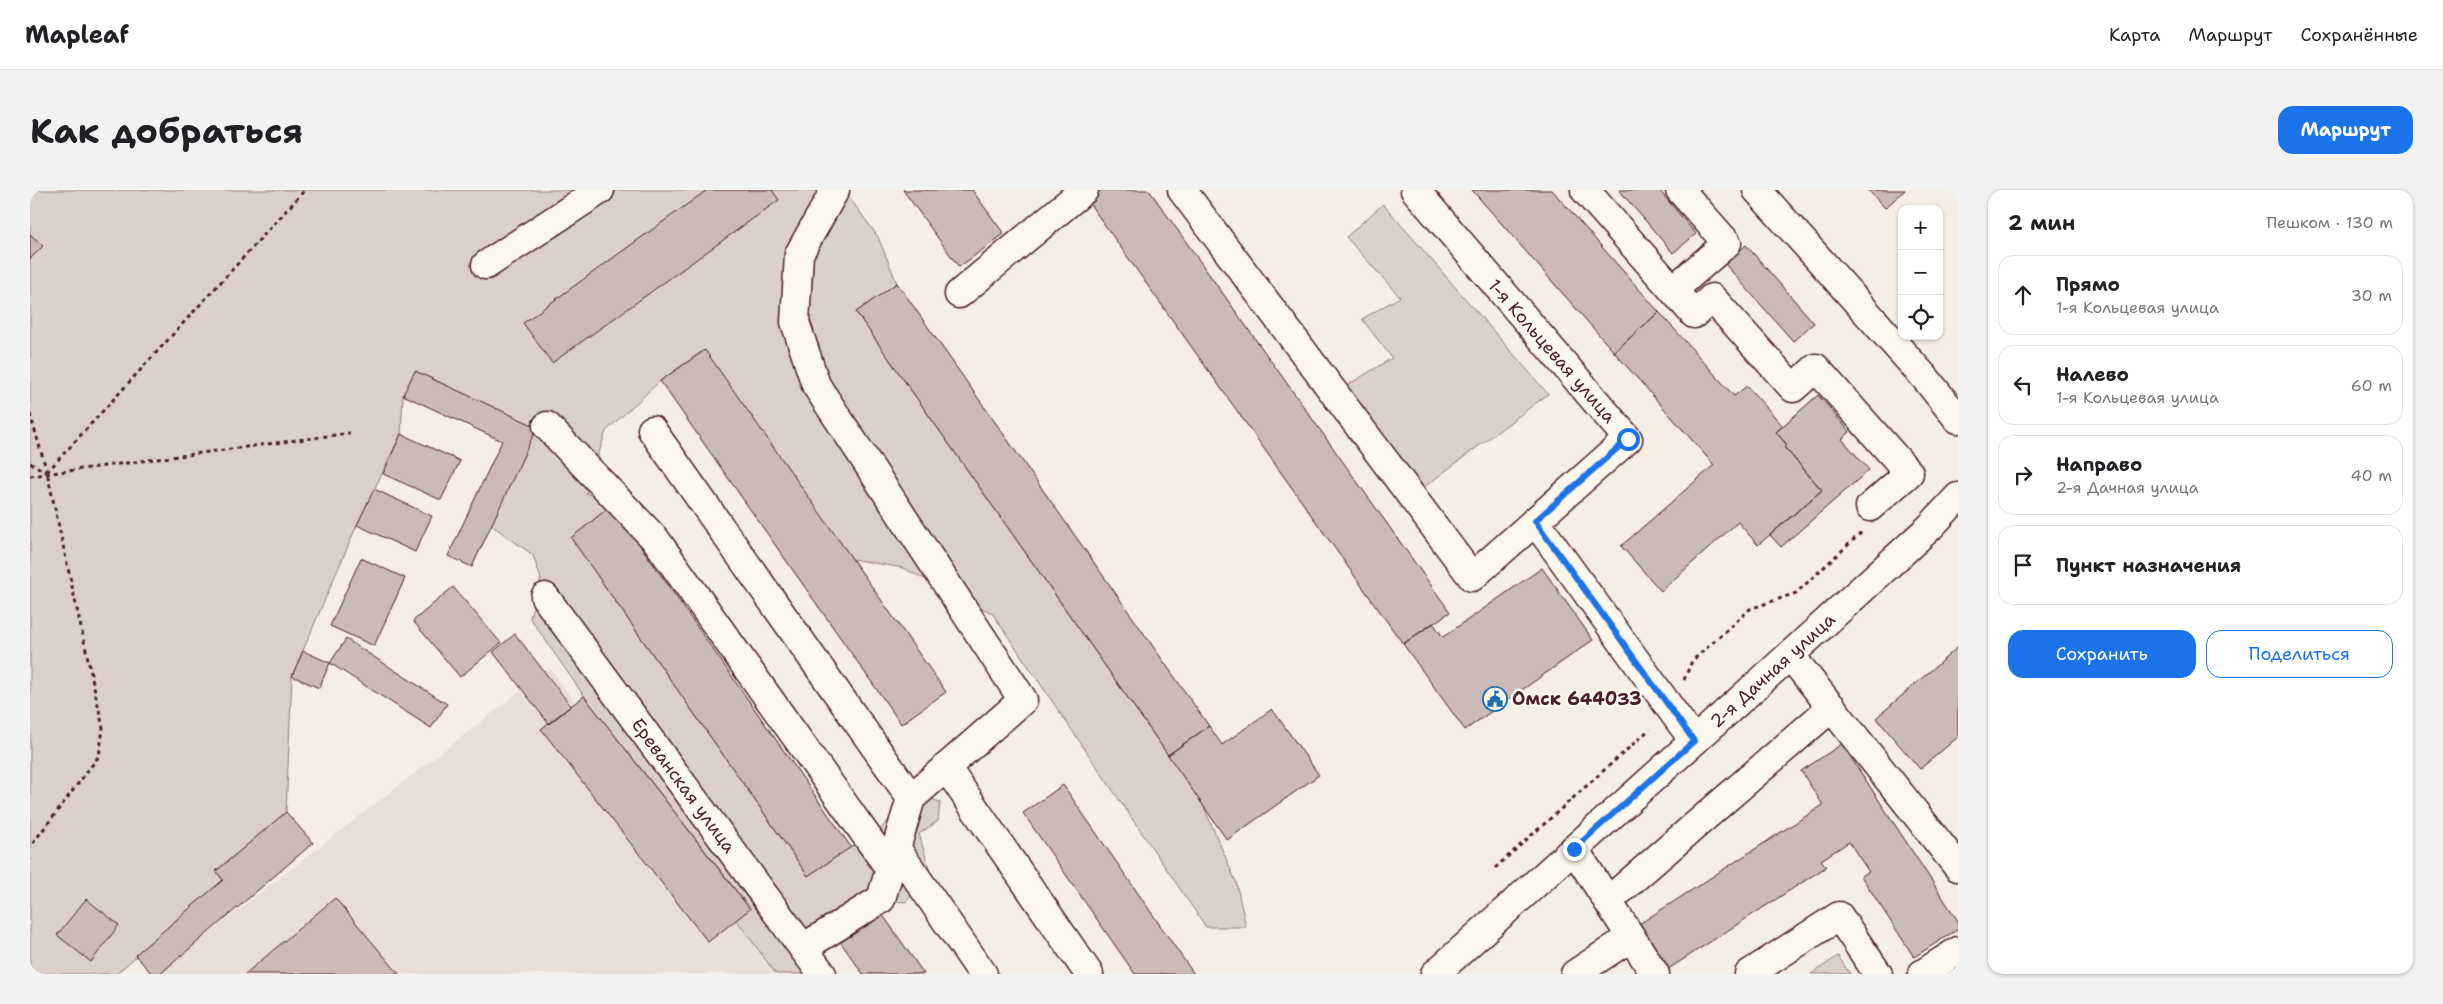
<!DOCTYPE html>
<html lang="ru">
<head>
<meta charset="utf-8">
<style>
	body { margin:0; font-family:"Shantell Sans",sans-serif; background:#f2f2f2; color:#202124 }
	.controls { position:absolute; right:15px; top:15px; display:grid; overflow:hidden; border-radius:10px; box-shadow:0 1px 4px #0004 }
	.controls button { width:45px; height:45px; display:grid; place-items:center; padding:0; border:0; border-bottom:1px solid #e0e0e0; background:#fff; color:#202124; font:25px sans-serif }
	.stop { position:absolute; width:15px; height:15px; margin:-11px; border:4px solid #1a73e8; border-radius:50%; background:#fff }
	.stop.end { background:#1a73e8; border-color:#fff; box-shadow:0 1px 5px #0008 }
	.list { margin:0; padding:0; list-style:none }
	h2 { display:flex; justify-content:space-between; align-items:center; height:65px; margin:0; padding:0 20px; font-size:21px }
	h2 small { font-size:16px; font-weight:400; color:#757577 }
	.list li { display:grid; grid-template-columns:32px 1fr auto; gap:15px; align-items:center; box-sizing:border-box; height:80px; margin:0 10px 10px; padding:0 10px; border:1px solid #e0e0e0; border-radius:15px }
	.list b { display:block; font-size:19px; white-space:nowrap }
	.list p { margin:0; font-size:16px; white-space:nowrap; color:#757577 }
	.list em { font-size:16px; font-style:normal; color:#757577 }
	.actions { display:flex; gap:10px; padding:15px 20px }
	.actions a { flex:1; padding:11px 0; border:1px solid #1a73e8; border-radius:15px; text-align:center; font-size:18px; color:#1a73e8 }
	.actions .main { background:#1a73e8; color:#fff }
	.icon { flex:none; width:28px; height:28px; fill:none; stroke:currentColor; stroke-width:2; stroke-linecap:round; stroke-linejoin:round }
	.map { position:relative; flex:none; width:1928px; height:784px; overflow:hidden; border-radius:15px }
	header { display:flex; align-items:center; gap:30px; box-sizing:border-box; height:70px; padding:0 25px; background:#fff; border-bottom:1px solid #e0e0e0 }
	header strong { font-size:24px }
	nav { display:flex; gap:28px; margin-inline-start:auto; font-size:18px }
	.intro { display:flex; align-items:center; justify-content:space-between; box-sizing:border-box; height:120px; padding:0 30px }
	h1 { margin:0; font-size:35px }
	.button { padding:12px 22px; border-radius:15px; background:#1a73e8; color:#fff; font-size:18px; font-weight:700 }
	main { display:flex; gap:30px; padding:0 30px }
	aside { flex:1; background:#fff; border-radius:15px; box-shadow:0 1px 4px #0004 }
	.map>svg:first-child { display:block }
</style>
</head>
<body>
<header>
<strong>Mapleaf</strong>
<nav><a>Карта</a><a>Маршрут</a><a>Сохранённые</a></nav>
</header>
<div class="intro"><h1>Как добраться</h1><a class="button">Маршрут</a></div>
<main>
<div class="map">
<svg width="1928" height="784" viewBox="0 0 1928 784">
	<rect width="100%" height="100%" fill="#f4eee4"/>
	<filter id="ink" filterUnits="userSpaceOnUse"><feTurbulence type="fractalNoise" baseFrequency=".02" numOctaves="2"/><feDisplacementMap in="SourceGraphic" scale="10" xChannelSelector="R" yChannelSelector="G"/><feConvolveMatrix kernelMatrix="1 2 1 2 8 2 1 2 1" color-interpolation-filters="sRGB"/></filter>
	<g filter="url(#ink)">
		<path fill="#e7dfd6" d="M 520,478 L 746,784 L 126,784 Z"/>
		<path fill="#dbd0c9" stroke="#92787a" d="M 0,0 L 814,0 L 848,47 L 867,93 L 826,122 L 1173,615 L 1206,692 L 1216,737 L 1176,737 L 962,423 L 873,378 L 822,369 L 674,160 L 630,191 L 576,241 L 556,303 L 582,315 L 541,348 L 778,686 L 821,657 L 847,643 L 872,615 L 889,604 L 910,612 L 908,631 L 889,644 L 900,682 L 876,712 L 833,709 L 782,735 L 773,777 L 778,784 L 746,784 L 706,729 L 720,718 L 554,506 L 500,428 L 511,389 L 503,365 L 461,335 L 506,237 L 385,181 L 373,205 L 371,244 L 327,335 L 262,486 L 256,622 L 186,681 L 193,690 L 86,784 L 0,784 Z
			M 1353,14 L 1518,204 L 1394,297 L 1313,198 L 1362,168 L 1332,129 L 1370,107 L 1316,47 Z
			M 1808,766 L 1820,784 L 1781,784 Z"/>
		<path fill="#cabbb6" stroke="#4a1f2b" d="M 677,0 L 742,0 L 749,10 L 522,173 L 493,133 Z
			M 873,0 L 942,0 L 974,44 L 929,77 Z
			M 1071,0 L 1119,0 L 1420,422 L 1373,454 L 1057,10 Z
			M 1442,0 L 1522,0 L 1629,122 L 1584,162 Z
			M 1589,0 L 1629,0 L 1666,44 L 1643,63 Z
			M 1838,0 L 1875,0 L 1855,18 Z
			M 0,44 L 13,56 L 0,69 Z
			M 1716,55 L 1784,133 L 1763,151 L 1695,74 Z
			M 867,93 L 1179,536 L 1138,565 L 826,122 Z
			M 1629,122 L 1704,206 L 1717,196 L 1753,236 L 1746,242 L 1757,255 L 1754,257 L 1792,300 L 1728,355 L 1708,332 L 1631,401 L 1591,356 L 1684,275 L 1584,162 Z
			M 675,160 L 916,502 L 871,534 L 630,191 Z
			M 385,181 L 507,237 L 442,377 L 418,366 L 472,251 L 373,205 Z
			M 1788,205 L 1820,242 L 1812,249 L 1839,280 L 1751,357 L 1740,345 L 1792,300 L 1754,257 L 1757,255 L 1746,242 Z
			M 371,244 L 430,271 L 411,310 L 353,284 Z
			M 344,299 L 402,326 L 385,362 L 327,335 Z
			M 582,315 L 821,657 L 778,686 L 541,348 Z
			M 331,368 L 375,388 L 344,456 L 300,436 Z
			M 1512,378 L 1563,450 L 1435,540 L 1373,454 L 1403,433 L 1413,447 Z
			M 423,397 L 471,453 L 430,487 L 383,431 Z
			M 485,444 L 541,516 L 519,534 L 463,462 Z
			M 316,449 L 417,514 L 401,538 L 300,473 Z
			M 1928,457 L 1928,547 L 1890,579 L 1846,528 Z
			M 273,461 L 300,473 L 289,498 L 262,486 Z
			M 554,506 L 720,719 L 678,752 L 511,539 Z
			M 1242,519 L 1289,585 L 1197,650 L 1138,565 L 1179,536 L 1192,555 Z
			M 1812,554 L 1928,731 L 1928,739 L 1884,767 L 1831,686 L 1839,682 L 1819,652 L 1791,670 L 1796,677 L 1632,783 L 1603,738 L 1793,615 L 1771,581 Z
			M 1033,595 L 1152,767 L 1164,784 L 1105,784 L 993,623 Z
			M 256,622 L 283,653 L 130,784 L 122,784 L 105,765 L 193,690 L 186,681 Z
			M 305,708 L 369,784 L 215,784 Z
			M 56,709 L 89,735 L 61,772 L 27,745 Z
			M 850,721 L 894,784 L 833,784 L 809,750 Z"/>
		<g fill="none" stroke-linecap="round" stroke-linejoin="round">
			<defs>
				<g id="minor">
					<path d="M 1152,0 L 1442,387 L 1598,249 L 1385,0"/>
					<path d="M 1555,0 L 1664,124 L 1682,108 L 1763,198 L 1786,178 L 1879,283 L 1840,317"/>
					<path d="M 456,75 L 570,0"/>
					<path d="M 1643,100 L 1697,53 L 1650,0"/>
					<path d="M 929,104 L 1054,0"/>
					<path d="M 517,236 L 626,350 L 860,679"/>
					<path d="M 622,240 L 881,608"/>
					<path d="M 1505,331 L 1664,551"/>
					<path id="s1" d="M 515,407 L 792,784"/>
					<path d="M 1760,465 L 1928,677"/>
					<path d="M 916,577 L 1059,784"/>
					<path d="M 866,658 L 953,784"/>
					<path d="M 1544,659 L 1625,784"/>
					<path d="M 1578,711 L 1802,517"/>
					<path d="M 773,758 L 851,709 L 881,608 L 993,510 L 786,195 L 765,132 L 769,64 L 805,0"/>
					<path d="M 1545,784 L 1601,747"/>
					<path d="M 1719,784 L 1809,726 L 1848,784"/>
					<path d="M 1892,784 L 1928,761"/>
				</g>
				<g id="major">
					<path d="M 1727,0 L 1897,190 L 1928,229"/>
					<path id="s2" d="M 1405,784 L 1760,465 L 1900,337 L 1928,307"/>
				</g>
			</defs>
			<use href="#minor" stroke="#4a1f2b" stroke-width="31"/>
			<use href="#major" stroke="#4a1f2b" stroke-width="31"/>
			<path stroke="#4a1f2b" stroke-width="3" stroke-dasharray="4 4" stroke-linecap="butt" d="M 0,224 L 17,282 L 73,538 L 69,566 L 0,657
				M 0,273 L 16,282
				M 17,282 L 275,0
				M 0,286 L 320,243
				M 1654,490 L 1662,471 L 1720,419 L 1766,403 L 1832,342
				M 1465,678 L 1620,539"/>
			<use href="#minor" stroke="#fbf7ec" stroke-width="28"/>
			<use href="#major" stroke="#fbf7ec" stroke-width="28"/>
		</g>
	</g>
	<g fill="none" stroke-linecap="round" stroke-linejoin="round" filter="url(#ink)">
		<path stroke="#1a73e8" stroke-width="6" d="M 1544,659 L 1664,551 L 1505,331 L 1598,249"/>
	</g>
	<defs>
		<symbol id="civic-ring" viewBox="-11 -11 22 22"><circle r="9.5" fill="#fbf7ec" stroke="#1f6fb2" stroke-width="1.5"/><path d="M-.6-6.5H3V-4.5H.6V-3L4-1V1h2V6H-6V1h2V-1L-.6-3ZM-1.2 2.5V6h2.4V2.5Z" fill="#1f6fb2"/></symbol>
	</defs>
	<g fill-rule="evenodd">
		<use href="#civic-ring" x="1451" y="495" width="28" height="28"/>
	</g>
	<g text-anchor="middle" stroke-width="5" stroke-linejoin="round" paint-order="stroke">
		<g font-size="18" fill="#4a1f2b" stroke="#fbf7ec">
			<text transform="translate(1522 161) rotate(49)" y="6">1-я Кольцевая улица</text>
			<text dy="6" stroke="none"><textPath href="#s2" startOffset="454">2-я Дачная улица</textPath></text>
			<text dy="6" stroke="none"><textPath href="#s1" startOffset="234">Ереванская улица</textPath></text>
		</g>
		<g font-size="18" font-weight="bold" fill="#4a1f2b" stroke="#fbf7ec" text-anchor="start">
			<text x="1482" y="515">Омск 644033</text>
		</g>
	</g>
</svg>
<div class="controls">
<button>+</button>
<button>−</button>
<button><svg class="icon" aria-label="locate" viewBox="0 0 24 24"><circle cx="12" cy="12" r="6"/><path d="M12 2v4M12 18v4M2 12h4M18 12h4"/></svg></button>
</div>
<div class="stop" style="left:1598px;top:249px"></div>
<div class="stop end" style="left:1544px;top:659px"></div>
</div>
<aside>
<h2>2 мин<small>Пешком · 130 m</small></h2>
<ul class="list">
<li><svg class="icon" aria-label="ahead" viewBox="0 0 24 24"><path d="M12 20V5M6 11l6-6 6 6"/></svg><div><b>Прямо</b><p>1-я Кольцевая улица</p></div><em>30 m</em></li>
<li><svg class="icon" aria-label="left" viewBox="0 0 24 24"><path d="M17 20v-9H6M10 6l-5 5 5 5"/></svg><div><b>Налево</b><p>1-я Кольцевая улица</p></div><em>60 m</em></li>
<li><svg class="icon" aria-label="right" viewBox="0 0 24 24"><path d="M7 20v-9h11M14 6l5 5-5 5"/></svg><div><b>Направо</b><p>2-я Дачная улица</p></div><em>40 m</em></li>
<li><svg class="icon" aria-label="arrive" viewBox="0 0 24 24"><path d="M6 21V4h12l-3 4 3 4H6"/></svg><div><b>Пункт назначения</b></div></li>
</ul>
<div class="actions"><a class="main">Сохранить</a><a>Поделиться</a></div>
</aside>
</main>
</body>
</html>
